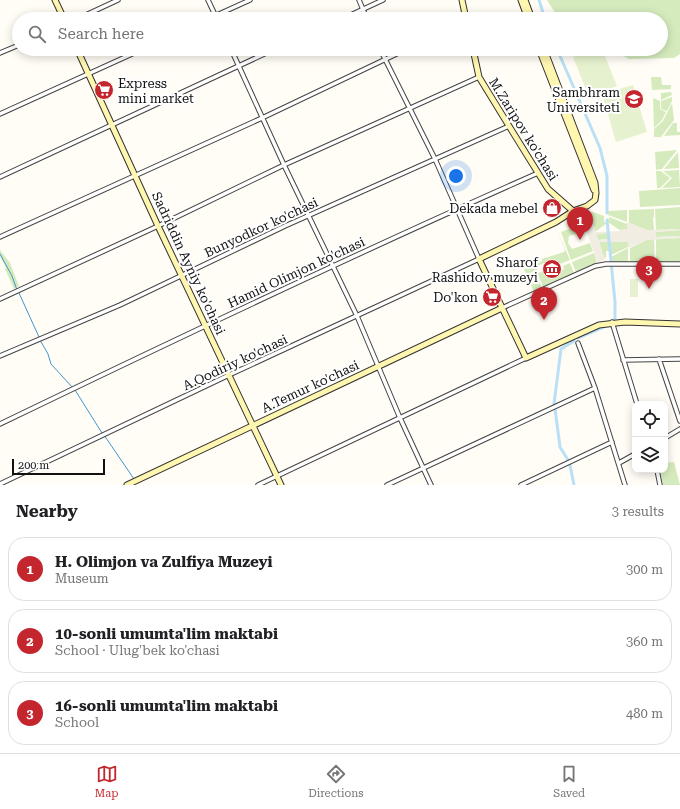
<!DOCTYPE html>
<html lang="en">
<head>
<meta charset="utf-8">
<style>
	body { margin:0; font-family:"Roboto Serif",serif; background:#f6f6f6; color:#202124 }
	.controls { position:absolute; right:12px; bottom:12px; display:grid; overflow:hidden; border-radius:8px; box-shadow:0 2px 10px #0003 }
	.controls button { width:36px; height:36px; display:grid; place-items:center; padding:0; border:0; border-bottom:1px solid #e0e0e0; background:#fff; color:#202124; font:20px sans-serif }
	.scale { position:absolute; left:12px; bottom:10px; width:93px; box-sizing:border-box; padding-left:4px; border:2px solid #111; border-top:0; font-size:11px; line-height:14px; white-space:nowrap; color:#111; -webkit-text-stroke:3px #fff; paint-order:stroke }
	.you { position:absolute; left:456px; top:176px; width:14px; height:14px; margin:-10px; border:3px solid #fff; border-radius:50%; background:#1a73e8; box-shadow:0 0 0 6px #1a73e833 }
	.badge { display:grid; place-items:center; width:26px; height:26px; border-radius:50%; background:#c4262e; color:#fff; font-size:13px; font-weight:700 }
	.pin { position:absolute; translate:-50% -33px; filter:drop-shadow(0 1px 2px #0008) }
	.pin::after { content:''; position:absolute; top:21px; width:14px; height:12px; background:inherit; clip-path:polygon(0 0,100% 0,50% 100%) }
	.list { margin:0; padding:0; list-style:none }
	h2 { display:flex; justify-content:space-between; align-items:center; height:52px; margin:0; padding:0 16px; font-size:17px }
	h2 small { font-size:13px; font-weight:400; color:#757577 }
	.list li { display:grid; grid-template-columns:26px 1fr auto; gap:12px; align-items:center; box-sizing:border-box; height:64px; margin:0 8px 8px; padding:0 8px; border:1px solid #e0e0e0; border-radius:16px }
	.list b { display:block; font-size:15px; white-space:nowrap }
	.list p { margin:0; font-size:13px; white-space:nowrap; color:#757577 }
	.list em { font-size:13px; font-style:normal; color:#757577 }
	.icon { flex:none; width:22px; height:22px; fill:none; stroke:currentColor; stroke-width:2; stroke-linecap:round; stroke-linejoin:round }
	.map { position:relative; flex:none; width:680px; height:485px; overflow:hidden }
	.search { position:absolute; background:#fff; box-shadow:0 2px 10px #0003; left:12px; right:12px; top:12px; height:44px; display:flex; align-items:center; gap:10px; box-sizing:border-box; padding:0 14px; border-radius:22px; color:#757577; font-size:15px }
	.sheet { height:268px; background:#fff }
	nav { display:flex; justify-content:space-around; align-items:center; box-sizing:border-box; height:56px; border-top:1px solid #e0e0e0; background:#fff; font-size:11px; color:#757577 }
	nav a { display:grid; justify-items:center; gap:2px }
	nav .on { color:#c4262e }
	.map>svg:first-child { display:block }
</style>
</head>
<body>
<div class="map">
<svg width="680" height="485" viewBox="0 0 680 485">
	<rect width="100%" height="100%" fill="#fffdf5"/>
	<path fill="#d5ebbd" d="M 547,0 L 680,0 L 680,54 L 674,58 L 629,59 L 611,49 L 661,49 L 661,19 L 559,19 Z
		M 651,77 L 661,77 L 662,85 L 671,85 L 671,89 L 652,90 Z
		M 671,92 L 672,95 L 661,100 L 661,93 Z
		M 672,97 L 672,101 L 667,111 L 661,109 L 661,101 Z
		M 653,98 L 660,101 L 660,109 L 666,112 L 662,120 L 654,128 Z
		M 672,103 L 674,120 L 661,137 L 654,137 L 654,129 L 663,121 Z
		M 673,123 L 677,123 L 677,132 L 680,132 L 680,135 L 664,136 Z
		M 677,150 L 662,169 L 656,170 L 655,152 Z
		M 678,152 L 679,168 L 664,169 Z
		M 679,170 L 680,187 L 662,188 L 672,178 L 663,171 Z
		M 656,171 L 661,171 L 670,178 L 660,188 L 657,188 Z
		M 680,188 L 680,205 L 640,207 L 639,191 Z
		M 680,207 L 680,229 L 656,230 L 655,209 Z
		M 654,209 L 654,217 L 653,217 L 654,230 L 647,230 L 629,223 L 629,210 Z
		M 627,210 L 627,222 L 608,215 L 608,211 Z
		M 582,212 L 587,212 L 592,226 L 587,227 Z
		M 589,212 L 593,212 L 604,216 L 604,222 L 607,223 L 595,232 Z
		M 609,217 L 627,224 L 627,229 L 621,231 L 608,222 Z
		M 583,224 L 586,231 L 569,236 L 568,243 L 572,249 L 590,243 L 593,251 L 571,260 L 561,232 Z
		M 556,228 L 570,260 L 560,264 L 559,262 L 546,267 L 544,263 L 538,266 L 538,269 L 530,273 L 531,276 L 536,274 L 542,288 L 534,292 L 524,269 L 542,261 L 542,259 L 564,252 L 565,250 Z
		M 680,230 L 680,236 L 656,237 L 656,232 Z
		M 607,233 L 608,239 L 598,240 L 596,234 Z
		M 680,238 L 680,261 L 656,262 L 656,239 Z
		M 654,239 L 655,262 L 630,262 L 630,248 L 647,240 Z
		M 608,241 L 609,251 L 606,251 L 606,257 L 604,258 L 599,242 Z
		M 609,241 L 628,242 L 628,247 L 611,255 Z
		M 628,248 L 628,262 L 612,263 L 611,257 Z
		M 0,250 L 10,263 L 19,286 L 14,289 L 5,269 L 6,268 C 3,259 0,262 0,250 Z
		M 594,253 L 597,262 L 576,272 L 572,262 Z
		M 570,263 L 574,273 L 544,288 L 537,273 L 544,271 L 547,276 L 564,269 L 563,266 Z
		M 674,462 L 680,485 L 663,485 L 660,470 L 665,470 L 665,463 Z"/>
	<path fill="#e6f2cf" d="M 592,49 L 602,49 L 617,86 L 589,97 L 573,57 Z
		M 633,85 L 647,132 L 616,142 L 602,94 Z
		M 630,279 L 638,279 L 638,297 L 630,297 Z"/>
	<path fill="#f1ede2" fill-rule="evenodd" d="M 588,209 L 596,232 L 621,231 L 622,229 L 627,229 L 627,222 L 647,230 L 680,229 L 680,230 L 656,232 L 656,237 L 680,236 L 680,238 L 647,240 L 628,248 L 628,242 L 599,242 L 605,259 L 598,263 L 579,210 ZM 582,212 L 587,212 L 591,226 L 587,227 ZM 607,233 L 608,239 L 598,240 L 596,234 Z"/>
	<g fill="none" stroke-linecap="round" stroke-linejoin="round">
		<path stroke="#3f96cf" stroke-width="1" d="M 0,254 L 12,276 L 17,290
			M 19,293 L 39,337
			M 40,340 L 48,354 L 51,364 L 73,388
			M 75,390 L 102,433
			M 104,435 L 134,479"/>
		<path stroke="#b9e0f7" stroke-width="3" d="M 539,0 L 545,19
			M 557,49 L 600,148 L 607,176 L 607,213
			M 607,220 L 615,302 L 615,318 L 614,320
			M 578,338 L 606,326
			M 554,404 L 561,349 L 574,341
			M 555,409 L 560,447 L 568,460
			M 570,465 L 574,485"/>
		<defs>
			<path id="street" d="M 208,0 L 217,19
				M 359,0 L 367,19
				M 77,19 L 118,0
				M 208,19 L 250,0
				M 342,19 L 383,0
				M 231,49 L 284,165 L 357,316 L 400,418 L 431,485
				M 0,53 L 19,45
				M 0,114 L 143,49
				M 0,177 L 275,49
				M 0,237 L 262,118 L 407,49
				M 0,299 L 158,226 L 284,165 L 479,77
				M 502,308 L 595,266 L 606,264 L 680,264
				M 612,322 L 637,404
				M 578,343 L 595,388 L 625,485
				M 0,356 L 120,305 L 285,226 L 509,126
				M 659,359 L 680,421
				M 623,360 L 680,359
				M 0,424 C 178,338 357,253 538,173
				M 665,438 L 680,429
				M 619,463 L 635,454
				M 657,470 L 660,485
				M 0,484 L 229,375 L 479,259 L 435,159 L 380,49
				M 258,485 L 526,358
				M 387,485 L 595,388
				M 521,485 L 612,442"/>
			<path id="secondary" d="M 55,0 L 64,19
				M 462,0 L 466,19
				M 521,0 L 528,19
				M 525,0 L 532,19
				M 77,49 L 158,226 L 281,485
				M 473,49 L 479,77 L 509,126 L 548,189 L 573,211
				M 539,49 L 594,190
				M 544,49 L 595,183 L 596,193 L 595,200 L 587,206 L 573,211 L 556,222 L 479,259 L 526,358 L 599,325 L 625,322 L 680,324
				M 127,485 L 502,308"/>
		</defs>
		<use href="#street" stroke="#444" stroke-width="5.5"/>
		<use href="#secondary" stroke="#333" stroke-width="7"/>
		<use href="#street" stroke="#fff" stroke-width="3.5"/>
		<use href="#secondary" stroke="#fff6b0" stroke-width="5"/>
	</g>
	<defs>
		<symbol id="supermarket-disc" viewBox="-11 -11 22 22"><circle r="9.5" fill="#c4262e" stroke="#fff"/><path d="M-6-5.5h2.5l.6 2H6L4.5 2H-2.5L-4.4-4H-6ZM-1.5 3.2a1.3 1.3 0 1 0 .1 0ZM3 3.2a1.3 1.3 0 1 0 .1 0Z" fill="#fff"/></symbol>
		<symbol id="university-disc" viewBox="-11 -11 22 22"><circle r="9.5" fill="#c4262e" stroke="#fff"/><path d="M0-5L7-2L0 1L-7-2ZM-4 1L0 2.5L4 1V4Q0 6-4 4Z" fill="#fff"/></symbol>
		<symbol id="shop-disc" viewBox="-11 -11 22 22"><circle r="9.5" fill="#c4262e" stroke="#fff"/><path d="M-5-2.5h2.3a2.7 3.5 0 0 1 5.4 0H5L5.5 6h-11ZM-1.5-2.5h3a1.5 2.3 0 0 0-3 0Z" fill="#fff"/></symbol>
		<symbol id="museum-disc" viewBox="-11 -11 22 22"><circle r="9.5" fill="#c4262e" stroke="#fff"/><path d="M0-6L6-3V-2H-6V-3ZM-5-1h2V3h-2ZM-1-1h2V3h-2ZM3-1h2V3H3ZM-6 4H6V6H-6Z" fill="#fff"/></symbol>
	</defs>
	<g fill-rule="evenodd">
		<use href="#supermarket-disc" x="93" y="79" width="22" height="22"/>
		<use href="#university-disc" x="623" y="88" width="22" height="22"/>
		<use href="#shop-disc" x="541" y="197" width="22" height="22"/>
		<use href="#museum-disc" x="541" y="258" width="22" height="22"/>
		<use href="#supermarket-disc" x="481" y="286" width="22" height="22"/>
	</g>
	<g text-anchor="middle" stroke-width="4" stroke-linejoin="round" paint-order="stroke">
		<g font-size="13" fill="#111" stroke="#fff" text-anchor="end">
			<text x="118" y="88" text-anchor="start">Express<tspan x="118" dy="15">mini market</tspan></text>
			<text x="620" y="97">Sambhram<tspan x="620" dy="15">Universiteti</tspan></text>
			<text x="538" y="213">Dekada mebel</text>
			<text x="538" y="267">Sharof<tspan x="538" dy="15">Rashidov muzeyi</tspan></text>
			<text x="478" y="302">Do'kon</text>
		</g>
		<g font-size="13" fill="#111" stroke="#fff">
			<text transform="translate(524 129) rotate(58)" y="5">M.Zaripov ko'chasi</text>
			<text transform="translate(261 227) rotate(-25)" y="5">Bunyodkor ko'chasi</text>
			<text transform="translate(189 263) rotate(65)" y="5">Sadriddin Ayniy ko'chasi</text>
			<text transform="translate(296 272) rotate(-25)" y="5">Hamid Olimjon ko'chasi</text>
			<text transform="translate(235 362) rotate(-25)" y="5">A.Qodiriy ko'chasi</text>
			<text transform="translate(310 386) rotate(-25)" y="5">A.Temur ko'chasi</text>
		</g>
	</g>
</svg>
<div class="controls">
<button><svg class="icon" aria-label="locate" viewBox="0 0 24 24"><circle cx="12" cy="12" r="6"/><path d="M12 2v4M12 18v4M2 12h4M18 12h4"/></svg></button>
<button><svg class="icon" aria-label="layers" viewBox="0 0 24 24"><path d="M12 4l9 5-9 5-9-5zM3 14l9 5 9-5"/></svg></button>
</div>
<div class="scale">200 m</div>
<div class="you"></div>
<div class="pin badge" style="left:580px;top:240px">1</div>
<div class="pin badge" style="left:544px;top:320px">2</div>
<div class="pin badge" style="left:649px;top:289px">3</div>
<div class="search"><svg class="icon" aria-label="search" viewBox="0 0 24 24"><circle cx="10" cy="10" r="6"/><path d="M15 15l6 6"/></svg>Search here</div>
</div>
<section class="sheet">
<h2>Nearby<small>3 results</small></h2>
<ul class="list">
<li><span class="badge">1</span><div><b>H. Olimjon va Zulfiya Muzeyi</b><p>Museum</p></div><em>300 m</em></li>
<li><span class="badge">2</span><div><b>10-sonli umumta'lim maktabi</b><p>School · Ulug'bek ko'chasi</p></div><em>360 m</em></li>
<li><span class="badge">3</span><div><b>16-sonli umumta'lim maktabi</b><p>School</p></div><em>480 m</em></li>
</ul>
</section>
<nav>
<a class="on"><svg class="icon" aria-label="map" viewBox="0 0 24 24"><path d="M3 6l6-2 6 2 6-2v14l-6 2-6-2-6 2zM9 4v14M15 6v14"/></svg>Map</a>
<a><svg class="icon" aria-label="directions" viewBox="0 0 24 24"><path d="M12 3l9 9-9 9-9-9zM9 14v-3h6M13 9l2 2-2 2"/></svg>Directions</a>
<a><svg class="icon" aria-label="saved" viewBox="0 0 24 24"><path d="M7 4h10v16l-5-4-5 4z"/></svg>Saved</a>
</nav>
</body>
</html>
